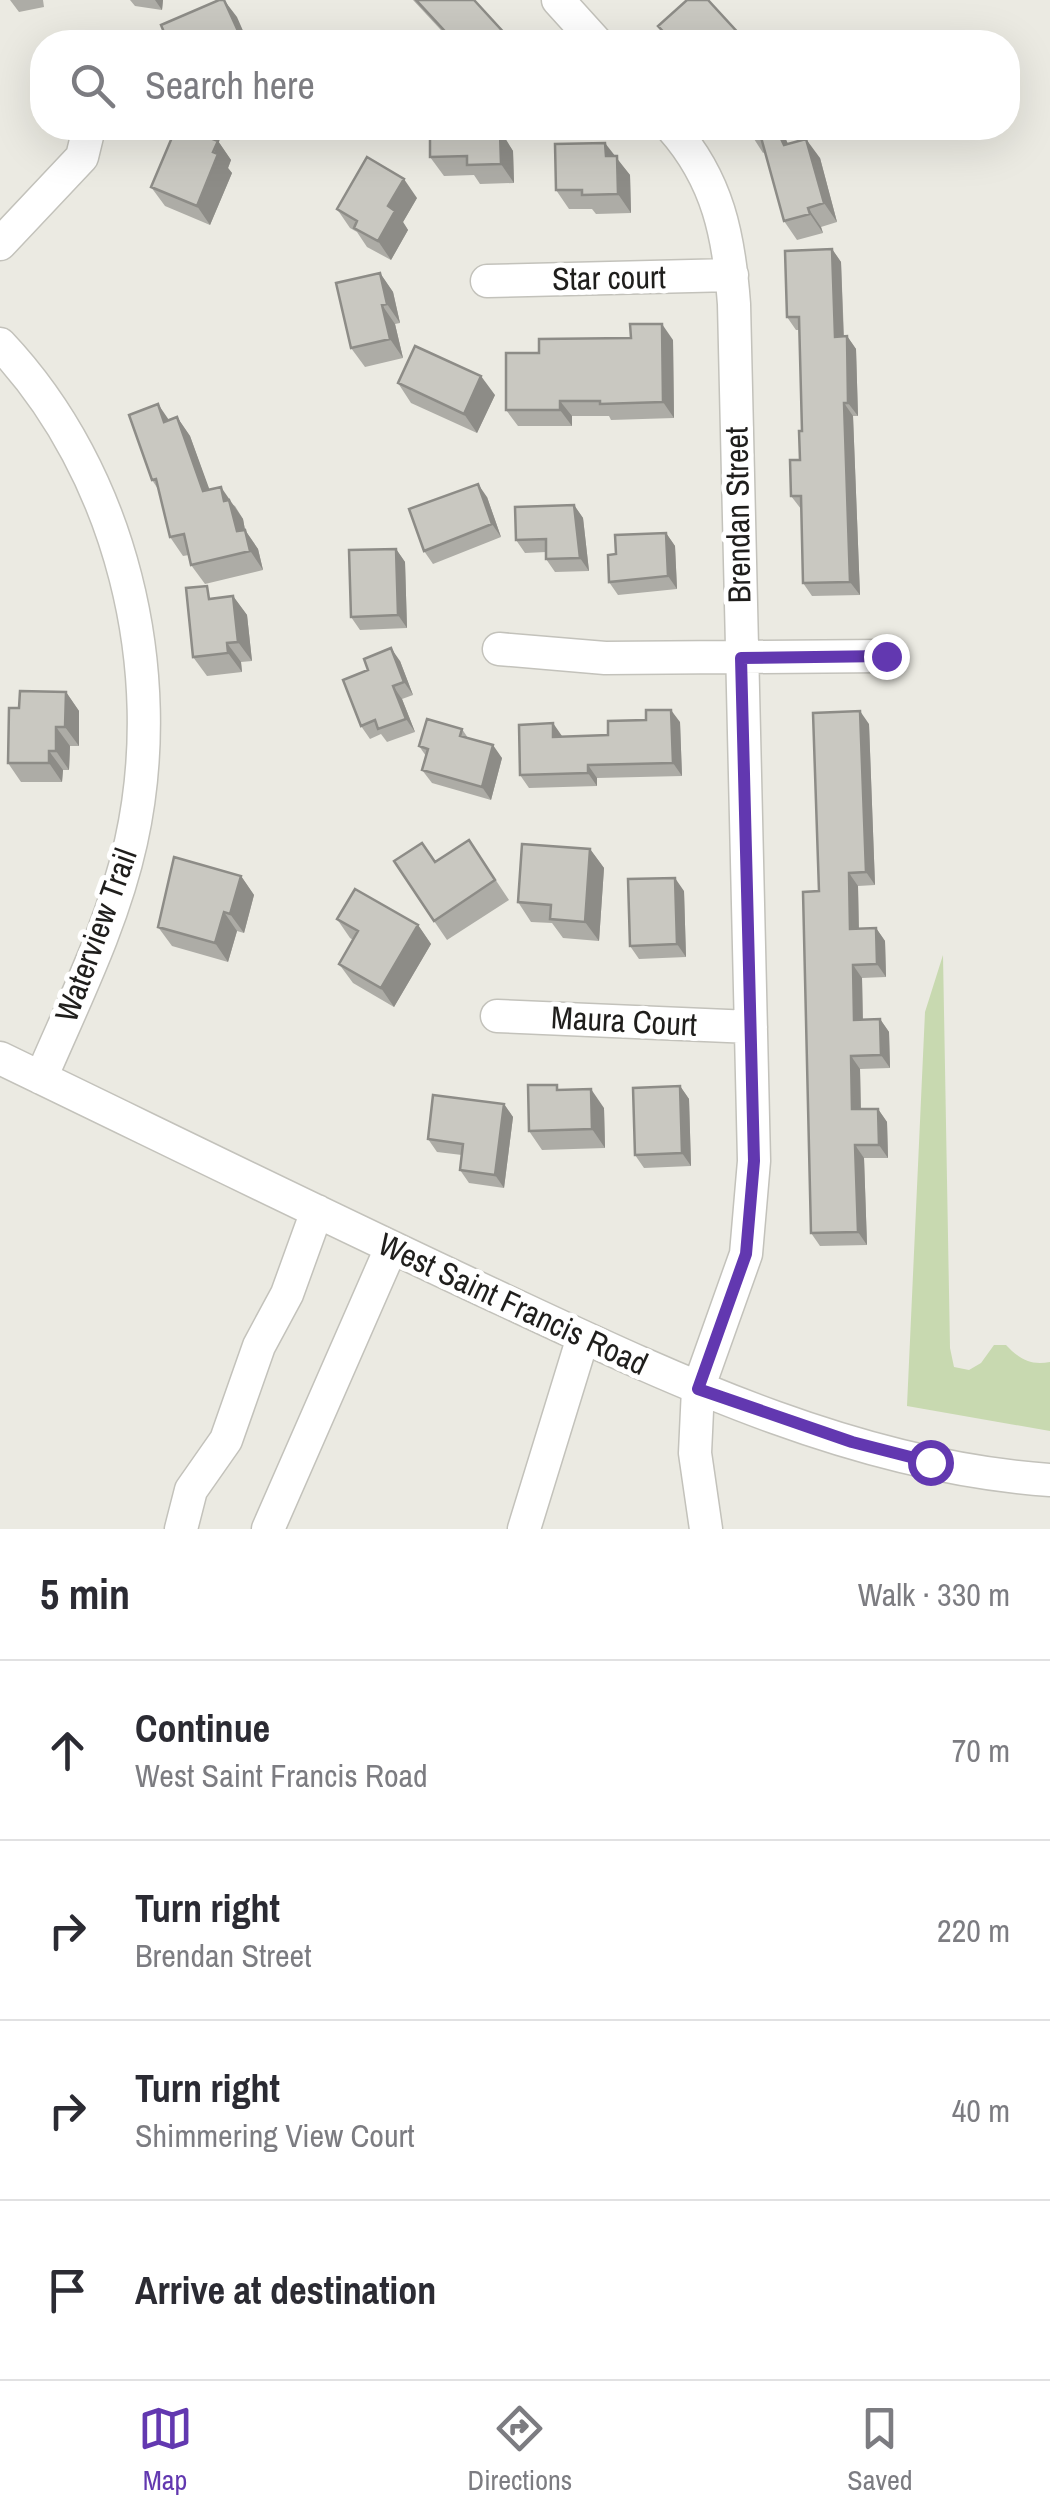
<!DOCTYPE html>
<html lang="en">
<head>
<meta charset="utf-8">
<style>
	body { margin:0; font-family:"Archivo Narrow",sans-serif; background:#f7f7f7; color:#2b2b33 }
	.stop { position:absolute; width:30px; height:30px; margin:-22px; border:8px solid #6238b0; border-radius:50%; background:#fff }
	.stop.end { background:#6238b0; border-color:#fff; box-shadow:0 2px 10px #0008 }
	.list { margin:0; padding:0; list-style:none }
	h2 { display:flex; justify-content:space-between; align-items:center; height:130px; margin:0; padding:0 40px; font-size:42px }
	h2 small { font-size:32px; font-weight:400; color:#7c7c81 }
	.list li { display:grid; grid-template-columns:65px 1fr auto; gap:30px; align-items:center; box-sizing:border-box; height:180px; padding:0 40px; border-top:2px solid #e1e1e2 }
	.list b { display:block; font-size:38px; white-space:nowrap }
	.list p { margin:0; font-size:32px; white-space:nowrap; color:#7c7c81 }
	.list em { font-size:32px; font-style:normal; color:#7c7c81 }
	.icon { flex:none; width:55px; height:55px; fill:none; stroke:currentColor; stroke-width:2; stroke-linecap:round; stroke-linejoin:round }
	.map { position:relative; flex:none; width:1050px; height:1529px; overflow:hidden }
	.search { position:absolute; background:#fff; box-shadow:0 10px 40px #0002; left:30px; right:30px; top:30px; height:110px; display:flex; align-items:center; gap:25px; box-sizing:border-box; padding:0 35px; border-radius:40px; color:#7c7c81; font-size:38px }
	.sheet { height:850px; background:#fff }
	nav { display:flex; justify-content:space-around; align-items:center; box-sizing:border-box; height:140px; border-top:2px solid #e1e1e2; background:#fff; font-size:28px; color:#7c7c81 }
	nav a { display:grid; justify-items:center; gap:5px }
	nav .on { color:#6238b0 }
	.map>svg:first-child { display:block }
</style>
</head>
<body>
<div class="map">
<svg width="1050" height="1529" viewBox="0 0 1050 1529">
	<rect width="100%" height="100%" fill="#ebeae2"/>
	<path fill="#c8d9b0" d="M 943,955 L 950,1348 L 954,1367 L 969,1370 L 981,1363 L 994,1345 L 1006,1345 C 1019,1359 1031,1366 1050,1362 L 1050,1431 L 907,1406 L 925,1012 Z"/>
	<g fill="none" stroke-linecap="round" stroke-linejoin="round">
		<defs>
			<path id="minor" d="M 558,0 L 596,42
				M 672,128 C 718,180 729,236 734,304 L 754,1161 L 746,1254 L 698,1389 L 695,1453 L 706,1529
				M 0,244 L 82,157 L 89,128
				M 487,281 L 732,275
				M 0,344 C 122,473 169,671 131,842 C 113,924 74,1001 41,1078
				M 499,649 L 605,658 L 886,656
				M 497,1016 L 751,1027
				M 0,1058 C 168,1139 336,1222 506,1301 C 677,1381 858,1467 1050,1480
				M 181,1529 L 191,1490 L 226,1440 L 259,1346 L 287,1294 L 317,1211
				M 268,1529 L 391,1248
				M 524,1529 L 583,1337"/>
		</defs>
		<use href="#minor" stroke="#c3c2bb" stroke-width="35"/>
		<use href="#minor" stroke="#fff" stroke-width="32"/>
	</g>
	<path fill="#adaca6" d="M 10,0 L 43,0 L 44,7 L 19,12 Z
		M 130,0 L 163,0 L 162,10 L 135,6 Z
		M 413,0 L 474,0 L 512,42 L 452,42 Z
		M 658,26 L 741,36 L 745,42 L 670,42 Z
		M 747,128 L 796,128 L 783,133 L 788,144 L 820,158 L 837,222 L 821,227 L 823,233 L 797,240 L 784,221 L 765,152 L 763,153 Z
		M 503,134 L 503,137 L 513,151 L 514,183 L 480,184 L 474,175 L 444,176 L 430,157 Z
		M 218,141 L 231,160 L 228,168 L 232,173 L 210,225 L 165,206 L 151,187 Z
		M 614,156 L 630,175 L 631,213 L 596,214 L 592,209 L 569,209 L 556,190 Z
		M 417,198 L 403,222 L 408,230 L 391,260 L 367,247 L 357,232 L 350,228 L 337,209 Z
		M 832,249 L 841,262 L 844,336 L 847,336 L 856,349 L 858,416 L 853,416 L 860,595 L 812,596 L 803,583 L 801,509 L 791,496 L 800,460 L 802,431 L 799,330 L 796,330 L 787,317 Z
		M 380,273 L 393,292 L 400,323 L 395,324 L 403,358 L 365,367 L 351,348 Z
		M 673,340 L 674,418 L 611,420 L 609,416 L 572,416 L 572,426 L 518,426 L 506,410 L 539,353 Z
		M 398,383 L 495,395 L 477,433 L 411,403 Z
		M 177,417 L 190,436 L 209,490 L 235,506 L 243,519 L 245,530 L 258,549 L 263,570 L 205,584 L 191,565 L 189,555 L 183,556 L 170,537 L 158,489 L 152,480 L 169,420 Z
		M 487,497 L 501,537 L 433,564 L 424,551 Z
		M 574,505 L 583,518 L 589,571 L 555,572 L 546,559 L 546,552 L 525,553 L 516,540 Z
		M 666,533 L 675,546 L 677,589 L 618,595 L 609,582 L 616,554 Z
		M 396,549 L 405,562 L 407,628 L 360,630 L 351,617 Z
		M 233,596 L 247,615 L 252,661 L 241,662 L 242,672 L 207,676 L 193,657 L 215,598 Z
		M 400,661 L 413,695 L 402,699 L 415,732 L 387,742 L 381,734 L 370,739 L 361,726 Z
		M 66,692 L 79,711 L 79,746 L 70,746 L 69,770 L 63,770 L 62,782 L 21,782 L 8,763 L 19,708 Z
		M 680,722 L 682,776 L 597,778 L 597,786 L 529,788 L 520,775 L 562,737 L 608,735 Z
		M 869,724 L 875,885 L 858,886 L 859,929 L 876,928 L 885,941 L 886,977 L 862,978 L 863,1020 L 880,1019 L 889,1032 L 890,1068 L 860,1069 L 861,1109 L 878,1109 L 887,1122 L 888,1158 L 864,1158 L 867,1245 L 820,1246 L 811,1233 L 819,891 Z
		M 462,729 L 468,738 L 502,758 L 491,800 L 432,783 L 422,770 L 426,756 L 419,746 Z
		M 469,840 L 509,900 L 447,940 L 434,921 L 436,862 Z
		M 590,849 L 604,868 L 599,941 L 563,938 L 552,923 L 531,922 L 518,902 Z
		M 241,876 L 254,895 L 244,933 L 237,931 L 228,962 L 172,946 L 158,927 Z
		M 684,891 L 686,957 L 639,959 L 630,946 Z
		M 337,919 L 418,925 L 431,944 L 394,1007 L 353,983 L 339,964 L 353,940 L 350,938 Z
		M 680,1086 L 689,1099 L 691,1166 L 644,1168 L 635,1155 Z
		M 504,1104 L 513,1117 L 504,1188 L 469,1183 L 460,1170 L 462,1155 L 437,1152 L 428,1139 Z
		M 604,1108 L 605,1148 L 542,1150 L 529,1131 Z"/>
	<path fill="#8d8c87" d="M 155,0 L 163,0 L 162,10 Z
		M 224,0 L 237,17 L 248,42 L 243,42 Z
		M 490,128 L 499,128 L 513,151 L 514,183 L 501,164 Z
		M 776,128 L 780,128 L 783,133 L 797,164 L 784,145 Z
		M 806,139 L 820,158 L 837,222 L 824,203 Z
		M 218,141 L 231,160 L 228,168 L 232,173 L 210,225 L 197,206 Z
		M 605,143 L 630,175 L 631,213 L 618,194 L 606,156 Z
		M 404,179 L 417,198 L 403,222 L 408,230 L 391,260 L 378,241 L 388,206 Z
		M 808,208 L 821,227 L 823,233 L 810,214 Z
		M 832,249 L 841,262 L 844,350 L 835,337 Z
		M 380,273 L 393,292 L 400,323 L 387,304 Z
		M 382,305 L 395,324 L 403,358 L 390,339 Z
		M 662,324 L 673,340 L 674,418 L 663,402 Z
		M 847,336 L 856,349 L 858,416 L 848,403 Z
		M 481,376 L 495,395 L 477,433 L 464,414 Z
		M 560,401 L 572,416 L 572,426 L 560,410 Z
		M 844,403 L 853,416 L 860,595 L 850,582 Z
		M 158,404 L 171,423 L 164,422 Z
		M 177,417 L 190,436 L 217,510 L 203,491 Z
		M 478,484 L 487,497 L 501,537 L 492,524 Z
		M 221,487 L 243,519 L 245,530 L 258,549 L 263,570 L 237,531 L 224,501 Z
		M 574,505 L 583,518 L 589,571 L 580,558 Z
		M 666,533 L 675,546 L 677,589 L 668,576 Z
		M 396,549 L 405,562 L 407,628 L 398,615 Z
		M 233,596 L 247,615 L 252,661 L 238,642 Z
		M 227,643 L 241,662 L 242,672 L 228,653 Z
		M 391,648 L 400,661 L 413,695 L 404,682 Z
		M 393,686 L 402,699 L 415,732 L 406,719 Z
		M 66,692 L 79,711 L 79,746 L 65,727 Z
		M 671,710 L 680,722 L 682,776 L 673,763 Z
		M 860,711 L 869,724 L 875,885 L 866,872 Z
		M 553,723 L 562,736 L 553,737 Z
		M 56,727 L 70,746 L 69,770 L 56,751 Z
		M 493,745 L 502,758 L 491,800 L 482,787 Z
		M 49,751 L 63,770 L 62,782 L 49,763 Z
		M 588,765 L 597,778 L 597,786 L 588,773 Z
		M 590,849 L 604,868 L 599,941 L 585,922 Z
		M 849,873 L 858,886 L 859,942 L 850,929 Z
		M 241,876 L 254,895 L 244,933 L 230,914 Z
		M 675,878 L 684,891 L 686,957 L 677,944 Z
		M 224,912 L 237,931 L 228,962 L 215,943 Z
		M 418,925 L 431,944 L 394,1007 L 381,988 Z
		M 876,928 L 885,941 L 886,977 L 877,964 Z
		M 853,965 L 862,978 L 863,1033 L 854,1020 Z
		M 880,1019 L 889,1032 L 890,1068 L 881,1055 Z
		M 851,1056 L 860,1069 L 861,1122 L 852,1109 Z
		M 680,1086 L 689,1099 L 691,1166 L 682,1153 Z
		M 591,1089 L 604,1108 L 605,1148 L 592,1129 Z
		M 504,1104 L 513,1117 L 504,1188 L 495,1175 Z
		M 878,1109 L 887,1122 L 888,1158 L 879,1145 Z
		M 855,1145 L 864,1158 L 867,1245 L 858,1232 Z"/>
	<path fill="#c9c8c1" stroke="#8d8c87" stroke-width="2.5" d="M 219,0 L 224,0 L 243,42 L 168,42 L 161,25 Z
		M 416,0 L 474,0 L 507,36 L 501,42 L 455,42 Z
		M 687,0 L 708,0 L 741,36 L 734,42 L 688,42 L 684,38 L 678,42 L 673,42 L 658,26 Z
		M 176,128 L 184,128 L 218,141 L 213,152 L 218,154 L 197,206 L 151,187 Z
		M 430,128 L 490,128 L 490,132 L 500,132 L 501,164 L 467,165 L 467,156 L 430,157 Z
		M 747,128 L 776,128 L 784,145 L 806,139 L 824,203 L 808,208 L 810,214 L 784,221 L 759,130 L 750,134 Z
		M 605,143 L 606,156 L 617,156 L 618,194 L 582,195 L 582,190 L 556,190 L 555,144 Z
		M 367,157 L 404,179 L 388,206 L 395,211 L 378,241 L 354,228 L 357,221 L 337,209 Z
		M 832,249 L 835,337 L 847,336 L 848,403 L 844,403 L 850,582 L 803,583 L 801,496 L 791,496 L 790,460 L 800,460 L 799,431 L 802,431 L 799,317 L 787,317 L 785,251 Z
		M 380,273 L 387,304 L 382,305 L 390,339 L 351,348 L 336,283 Z
		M 630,324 L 662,324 L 663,402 L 600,404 L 600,401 L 560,401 L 560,410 L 506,410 L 506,353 L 539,353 L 539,339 L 631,338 Z
		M 415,346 L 481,376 L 464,414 L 398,383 Z
		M 158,404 L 164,422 L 177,417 L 203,491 L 221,487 L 224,501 L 229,500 L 237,531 L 245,530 L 250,551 L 191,565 L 184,534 L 170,537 L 156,479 L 152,480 L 129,415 Z
		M 478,484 L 492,524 L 424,551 L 409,509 Z
		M 574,505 L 580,558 L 546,559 L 546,539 L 516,540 L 515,507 Z
		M 666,533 L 668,576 L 609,582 L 608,555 L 616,554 L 615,535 Z
		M 396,549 L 398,615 L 351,617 L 349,550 Z
		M 207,586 L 209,599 L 233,596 L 238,642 L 227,643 L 228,653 L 193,657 L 186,588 Z
		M 391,648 L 404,682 L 393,686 L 406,719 L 378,729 L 375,720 L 361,726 L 343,680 L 368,670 L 364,659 Z
		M 20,691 L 66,692 L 65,727 L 56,727 L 56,751 L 49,751 L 49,763 L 8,763 L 9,708 L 19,708 Z
		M 646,710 L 671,710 L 673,763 L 588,765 L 588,773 L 520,775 L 519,725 L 553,723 L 553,737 L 608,735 L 608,721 L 646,720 Z
		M 860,711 L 866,872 L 849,873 L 850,929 L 876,928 L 877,964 L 853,965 L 854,1020 L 880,1019 L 881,1055 L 851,1056 L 852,1109 L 878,1109 L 879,1145 L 855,1145 L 858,1232 L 811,1233 L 803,892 L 819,891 L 813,713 Z
		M 427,719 L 462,729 L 460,736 L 493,745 L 482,787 L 422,770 L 428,749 L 419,746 Z
		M 469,840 L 495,880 L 434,921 L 394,861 L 422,843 L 435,862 Z
		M 522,844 L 590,849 L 585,922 L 550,919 L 551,905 L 518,902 Z
		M 174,857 L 241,876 L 230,914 L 224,912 L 215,943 L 158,927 Z
		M 675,878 L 677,944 L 630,946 L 628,879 Z
		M 355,889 L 418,925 L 381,988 L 339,964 L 358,931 L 337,919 Z
		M 528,1085 L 557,1085 L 557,1090 L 591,1089 L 592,1129 L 529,1131 Z
		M 680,1086 L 682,1153 L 635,1155 L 633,1088 Z
		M 433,1095 L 504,1104 L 495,1175 L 460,1170 L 463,1144 L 428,1139 Z"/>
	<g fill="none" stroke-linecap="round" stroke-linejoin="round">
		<path stroke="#6238b0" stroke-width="12" d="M 886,656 L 741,658 L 754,1161 L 746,1254 L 698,1389 L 852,1442 L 930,1462"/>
	</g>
	<g text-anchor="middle" stroke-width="10" stroke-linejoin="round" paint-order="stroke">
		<g font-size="32" fill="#1f1e1c" stroke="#fff">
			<text transform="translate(609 278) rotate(-1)" y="11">Star court</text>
			<text transform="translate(738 515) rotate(-91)" y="11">Brendan Street</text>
			<text transform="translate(96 935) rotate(-70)" y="11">Waterview Trail</text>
			<text transform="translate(624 1021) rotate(3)" y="11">Maura Court</text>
			<text transform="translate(513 1304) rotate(25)" y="11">West Saint Francis Road</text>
		</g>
	</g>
</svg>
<div class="stop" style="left:930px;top:1462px"></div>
<div class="stop end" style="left:886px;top:656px"></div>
<div class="search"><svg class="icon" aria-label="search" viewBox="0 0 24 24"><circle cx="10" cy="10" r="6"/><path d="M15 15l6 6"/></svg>Search here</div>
</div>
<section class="sheet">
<h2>5 min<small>Walk · 330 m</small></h2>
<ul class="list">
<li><svg class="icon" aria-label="ahead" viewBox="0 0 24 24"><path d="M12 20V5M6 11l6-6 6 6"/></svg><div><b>Continue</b><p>West Saint Francis Road</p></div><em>70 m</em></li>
<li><svg class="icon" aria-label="right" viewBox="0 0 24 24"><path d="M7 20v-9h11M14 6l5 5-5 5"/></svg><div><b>Turn right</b><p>Brendan Street</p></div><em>220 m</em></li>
<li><svg class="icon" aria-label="right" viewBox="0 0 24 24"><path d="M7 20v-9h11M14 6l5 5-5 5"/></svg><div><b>Turn right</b><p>Shimmering View Court</p></div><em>40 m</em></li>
<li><svg class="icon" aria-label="arrive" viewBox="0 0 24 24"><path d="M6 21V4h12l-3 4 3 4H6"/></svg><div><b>Arrive at destination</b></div></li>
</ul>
</section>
<nav>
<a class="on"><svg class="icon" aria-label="map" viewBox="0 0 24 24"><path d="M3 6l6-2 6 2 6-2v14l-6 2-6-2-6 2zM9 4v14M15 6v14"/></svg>Map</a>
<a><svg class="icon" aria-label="directions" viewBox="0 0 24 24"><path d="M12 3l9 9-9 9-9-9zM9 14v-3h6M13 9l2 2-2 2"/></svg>Directions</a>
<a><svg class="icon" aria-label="saved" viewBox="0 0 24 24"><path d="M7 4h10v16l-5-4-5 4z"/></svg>Saved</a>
</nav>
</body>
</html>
